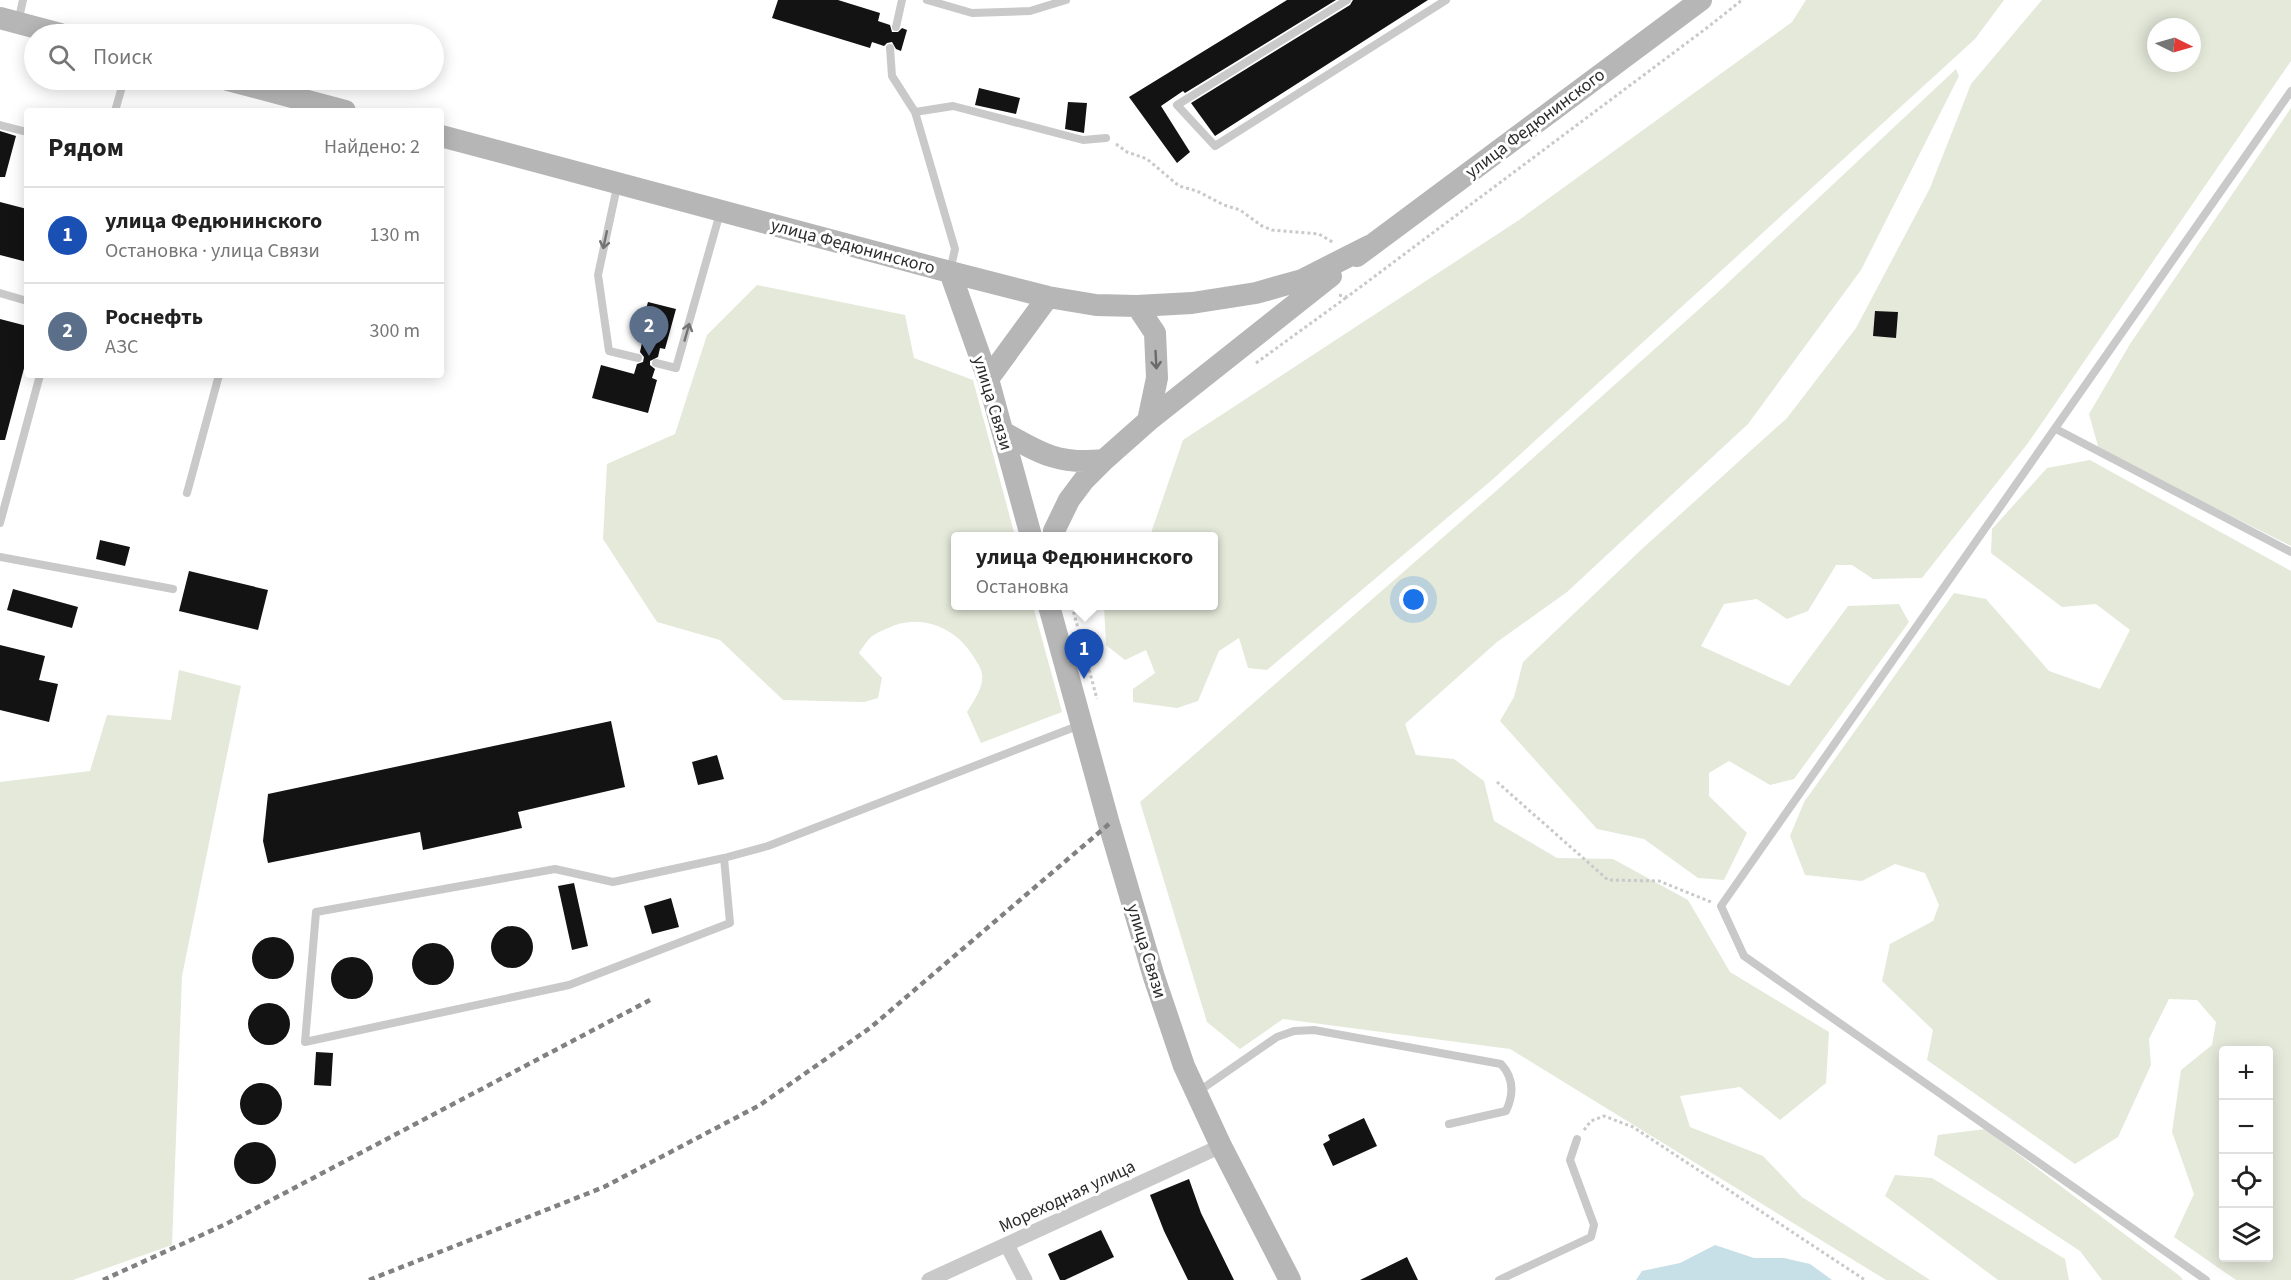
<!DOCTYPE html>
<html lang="ru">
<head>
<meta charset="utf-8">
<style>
	body { margin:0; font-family:"Source Sans 3",sans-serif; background:#f6f6f6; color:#222 }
	.controls { position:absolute; right:18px; bottom:18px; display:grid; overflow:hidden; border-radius:6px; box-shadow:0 3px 15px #0003 }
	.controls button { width:54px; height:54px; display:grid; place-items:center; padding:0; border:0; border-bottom:2px solid #e0e0e0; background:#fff; color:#222; font:30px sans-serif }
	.compass { position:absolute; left:2147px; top:18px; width:54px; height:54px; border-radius:50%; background:#fff; box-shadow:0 3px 15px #0003; rotate:95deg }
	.you { position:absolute; left:1414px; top:600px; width:21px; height:21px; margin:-15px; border:4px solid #fff; border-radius:50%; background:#1a73e8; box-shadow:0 0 0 9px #1a73e833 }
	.badge { display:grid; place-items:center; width:39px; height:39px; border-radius:50%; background:#7c3aed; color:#fff; font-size:20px; font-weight:700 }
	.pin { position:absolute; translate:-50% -50px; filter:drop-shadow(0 2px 3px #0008) }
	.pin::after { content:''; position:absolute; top:32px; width:21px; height:18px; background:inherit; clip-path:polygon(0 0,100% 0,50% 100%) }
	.popup { position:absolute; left:951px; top:532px; width:267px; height:78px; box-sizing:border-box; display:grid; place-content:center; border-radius:6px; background:#fff; filter:drop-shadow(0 2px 4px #0005); font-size:20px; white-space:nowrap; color:#767676 }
	.popup b { font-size:22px; color:#222 }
	.popup::after { content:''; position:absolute; left:50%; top:100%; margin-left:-12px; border:12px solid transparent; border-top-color:#fff }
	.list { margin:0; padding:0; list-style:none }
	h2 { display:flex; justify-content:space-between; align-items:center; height:78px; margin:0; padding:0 24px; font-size:26px }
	h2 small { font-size:20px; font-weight:400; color:#767676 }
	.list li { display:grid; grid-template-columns:39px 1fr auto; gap:18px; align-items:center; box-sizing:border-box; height:96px; padding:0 24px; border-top:2px solid #e0e0e0 }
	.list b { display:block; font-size:22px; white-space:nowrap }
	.list p { margin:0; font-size:20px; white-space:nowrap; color:#767676 }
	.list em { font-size:20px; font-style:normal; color:#767676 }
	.icon { flex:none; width:33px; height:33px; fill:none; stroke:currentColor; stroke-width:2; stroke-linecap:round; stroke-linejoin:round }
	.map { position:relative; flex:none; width:2291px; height:1280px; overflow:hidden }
	.search { position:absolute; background:#fff; box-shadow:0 3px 15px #0003; left:24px; top:24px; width:420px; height:66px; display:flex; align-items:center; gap:15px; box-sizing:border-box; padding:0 21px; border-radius:33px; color:#767676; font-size:22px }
	.panel { position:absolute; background:#fff; box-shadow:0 3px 15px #0003; left:24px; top:108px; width:420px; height:270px; border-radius:6px }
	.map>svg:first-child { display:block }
</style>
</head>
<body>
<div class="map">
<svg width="2291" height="1280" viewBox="0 0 2291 1280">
	<rect width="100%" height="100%" fill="#fff"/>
	<path fill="#e4e9da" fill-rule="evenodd" d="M 1806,0 L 2004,0 L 1975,39 L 1492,480 L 1267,670 L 1248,668 L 1239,638 L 1219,651 L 1198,701 L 1177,708 L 1133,702 L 1133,689 L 1155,673 L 1146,650 L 1125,660 L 1106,645 L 1104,606 L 1213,606 L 1213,536 L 1152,536 L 1152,530 L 1183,440 L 1519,220 L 1792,22 Z
		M 2042,0 L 2291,0 L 2291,61 L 2028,443 L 1922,578 L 1873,579 L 1852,565 L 1836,565 L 1808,611 L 1787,619 L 1757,599 L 1724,604 L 1701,646 L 1789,686 L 1848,606 L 1899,604 L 1909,622 L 1794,779 L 1770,785 L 1729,761 L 1709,773 L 1709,796 L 1747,833 L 1724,880 L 1698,878 L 1644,839 L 1597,829 L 1500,721 L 1514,697 L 1523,662 L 1643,548 L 1787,418 L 1856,328 L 1930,188 L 1971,84 ZM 2156,27 L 2192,27 L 2192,63 L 2156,63 Z
		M 1956,69 L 1959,76 L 1861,270 L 1748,424 L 1567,592 L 1497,642 L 1405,724 L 1416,755 L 1454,759 L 1484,781 L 1494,821 L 1557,858 L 1613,859 L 1688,900 L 1730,972 L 1829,1032 L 1826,1083 L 1780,1120 L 1740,1087 L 1680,1096 L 1690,1127 L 1763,1156 L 1802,1197 L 1930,1280 L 1886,1280 L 1510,1049 L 1283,1019 L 1240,1049 L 1207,1022 L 1140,802 L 1496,491 L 1716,294 Z
		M 2291,108 L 2291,546 L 2099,450 L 2089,414 L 2130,344 Z
		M 757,285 L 905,315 L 914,358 L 973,380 L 1015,536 L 955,536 L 955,606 L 1033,606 L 1062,712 L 981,743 L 967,712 C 973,702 984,687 982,674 C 981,667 975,659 971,653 C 952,625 917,613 886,629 C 881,631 874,634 870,638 C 866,642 862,648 859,653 L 882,678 L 878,698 L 864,702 L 783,700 L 720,640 L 657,622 L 603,539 L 607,464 L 675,434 L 707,335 Z
		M 2090,460 L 2291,571 L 2291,1280 L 2236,1280 L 2174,1237 L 2194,1194 L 2172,1132 L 2181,1070 L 2212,1045 L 2216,1022 L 2197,1000 L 2169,999 L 2149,1039 L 2151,1065 L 2118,1137 L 2075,1164 L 1927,1060 L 1933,1030 L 1882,981 L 1890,944 L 1933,921 L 1939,905 L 1925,873 L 1895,864 L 1862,881 L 1805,875 L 1790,836 L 1804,802 L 1954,593 L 1986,599 L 2049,671 L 2100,689 L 2130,630 L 2096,604 L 2062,607 L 1991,553 L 1992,529 L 2047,468 ZM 2268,1050 L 2268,1258 L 2224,1258 L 2224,1050 Z
		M 179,670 L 241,686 L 182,976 L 172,1245 L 73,1280 L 0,1280 L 0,782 L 90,771 L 107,715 L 171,720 Z
		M 1985,1129 L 2180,1276 L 2183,1280 L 2102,1280 L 2080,1251 L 1934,1155 L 1938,1135 Z
		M 1895,1175 L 1932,1178 L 2065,1259 L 2069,1280 L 1998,1280 L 1885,1196 Z"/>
	<path fill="#c7dfe7" d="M 1715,1245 L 1754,1258 L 1784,1258 L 1810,1264 L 1832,1280 L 1636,1280 L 1642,1271 L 1680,1263 Z"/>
	<path fill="#131313" d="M 778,0 L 838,0 L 880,13 L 878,21 L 890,25 L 892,32 L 898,32 L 902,28 L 907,30 L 901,51 L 896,49 L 892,42 L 887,43 L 884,46 L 872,42 L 870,48 L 772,18 Z
		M 1287,0 L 1336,0 L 1185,93 L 1183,91 L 1161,106 L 1190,152 L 1177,163 L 1129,97 Z
		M 1353,0 L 1428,0 L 1215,136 L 1191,103 L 1350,5 Z
		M 979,88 L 1020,98 L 1016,114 L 975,105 Z
		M 1068,102 L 1087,103 L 1084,133 L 1065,129 Z
		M 0,131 L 16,136 L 5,177 L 0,177 Z
		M 0,202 L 27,209 L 27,262 L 0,255 Z
		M 648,302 L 676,309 L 665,349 L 660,348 L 658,357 L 650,361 L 650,365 L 655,369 L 652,378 L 657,380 L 648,413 L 592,398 L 601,365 L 634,374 L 637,364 L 643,362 L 644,357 L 640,352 L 642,343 L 637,341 Z
		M 1875,311 L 1898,312 L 1896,338 L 1873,336 Z
		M 0,319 L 27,326 L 27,357 L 5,440 L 0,440 Z
		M 100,540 L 130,547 L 125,566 L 96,559 Z
		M 189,571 L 268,590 L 258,630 L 179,611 Z
		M 13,589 L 78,607 L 72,628 L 7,610 Z
		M 0,645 L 45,656 L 39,680 L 58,684 L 49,722 L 0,710 Z
		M 611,721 L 625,787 L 518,812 L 522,828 L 423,850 L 420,832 L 268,863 L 263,841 L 268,794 Z
		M 717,755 L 724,779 L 698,785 L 692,762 Z
		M 574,883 L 588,946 L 572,950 L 558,886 Z
		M 671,898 L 679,927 L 652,934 L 644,906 Z
		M491 947a21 21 0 1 1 42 0a21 21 0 1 1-42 0Z
		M252 958a21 21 0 1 1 42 0a21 21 0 1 1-42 0Z
		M412 964a21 21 0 1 1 42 0a21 21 0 1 1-42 0Z
		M331 978a21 21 0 1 1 42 0a21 21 0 1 1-42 0Z
		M248 1024a21 21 0 1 1 42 0a21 21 0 1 1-42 0Z
		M 316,1052 L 333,1053 L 331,1086 L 314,1085 Z
		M240 1104a21 21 0 1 1 42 0a21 21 0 1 1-42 0Z
		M 1364,1118 L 1377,1146 L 1333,1166 L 1323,1144 L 1330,1140 L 1328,1135 Z
		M234 1163a21 21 0 1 1 42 0a21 21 0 1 1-42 0Z
		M 1189,1179 L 1201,1213 L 1234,1280 L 1188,1280 L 1164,1231 L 1150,1195 Z
		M 1101,1230 L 1114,1257 L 1065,1280 L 1060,1280 L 1048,1254 Z
		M 1407,1257 L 1418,1280 L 1360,1280 Z"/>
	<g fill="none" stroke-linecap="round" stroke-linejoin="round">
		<path stroke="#c9c9c9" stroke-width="3" stroke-dasharray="3 3" stroke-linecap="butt" d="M 1116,144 L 1127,152 L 1147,159 L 1179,186 L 1197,191 L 1224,205 L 1240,210 L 1262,226 L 1272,230 L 1319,234 L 1334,243
			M 1339,295 L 1347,297 L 1708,27 L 1742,0
			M 1256,363 L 1347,297
			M 1072,606 L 1097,699
			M 1497,782 L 1608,880 L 1659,881 L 1711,902
			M 1584,1130 L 1591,1121 L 1604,1116 L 1633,1127 L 1865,1280"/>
		<path stroke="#c9c9c9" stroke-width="8" d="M 927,0 L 972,13 L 1030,11 L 1066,0
			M 1347,0 L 1177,105 L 1215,146 L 1446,0
			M 18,22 L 23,0
			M 896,27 L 902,0
			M 890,48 L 892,76 L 915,112 L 955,249 L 950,271
			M 115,111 L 124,80
			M 915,112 L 953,106 L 1083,140 L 1106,138
			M 0,125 L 27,132
			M 617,187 L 598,275 L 609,351 L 638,358
			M 0,293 L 27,301
			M 656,363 L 676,368 L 720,213
			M 2056,429 L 2291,552
			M 187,493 L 219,375
			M 0,523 L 40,375
			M 0,557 L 173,589
			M 724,858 L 730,923 L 569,985 L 305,1042 L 316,912 L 555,869 L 613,882 L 724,858 L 768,846 L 1080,725
			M 1199,1091 L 1277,1037 L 1294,1031 L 1314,1030 L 1501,1064 C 1514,1078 1514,1094 1506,1111 L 1449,1124
			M 1499,1280 L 1591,1237 L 1594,1225 L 1570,1160 L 1577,1139
			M 2206,1280 L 1744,956 L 1721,906 L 2291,91"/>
		<path stroke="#c9c9c9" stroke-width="15" d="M 1007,1245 L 1025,1280
			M 929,1280 L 1221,1146"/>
		<path stroke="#b6b6b6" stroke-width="22" d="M 0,18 L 60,34
			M 228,80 L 345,111
			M 441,136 L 950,272 L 1048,297 L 1096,305 L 1137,306 L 1192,303 L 1256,293 L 1302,280 L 1369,246
			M 1357,256 L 1701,0
			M 950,272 L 988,379 L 1031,536
			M 1137,306 L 1155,333 L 1157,378 L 1148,421
			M 988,379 L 1048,297
			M 1003,432 C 1041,454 1060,465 1104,460
			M 1054,536 L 1054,531 L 1069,500 L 1084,480 L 1104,460 L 1148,421 L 1331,276
			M 1049,606 L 1109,824 L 1154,977 L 1184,1066 L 1221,1146 L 1290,1280"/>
		<path stroke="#818181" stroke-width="4.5" stroke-dasharray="6 4.5" stroke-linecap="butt" d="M 103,1280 L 226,1224 L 650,1000
			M 369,1280 L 604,1187 L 760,1105 L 870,1028 L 1109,824"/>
	</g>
	<defs><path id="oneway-shaft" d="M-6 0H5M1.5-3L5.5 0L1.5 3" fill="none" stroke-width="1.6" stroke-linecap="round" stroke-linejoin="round" transform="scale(1.5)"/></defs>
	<g stroke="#737373">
		<use href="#oneway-shaft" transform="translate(605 240) rotate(102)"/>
		<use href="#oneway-shaft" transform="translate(687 332) rotate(-74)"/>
	</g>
	<use stroke="#6a6a6a" href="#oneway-shaft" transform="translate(1156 360) rotate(87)"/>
	<g text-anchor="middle" stroke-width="6" stroke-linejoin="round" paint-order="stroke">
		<g font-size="18" fill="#2c2c2c" stroke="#fff">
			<text transform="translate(1535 123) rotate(-37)" y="6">улица Федюнинского</text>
			<text transform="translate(853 246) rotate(15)" y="6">улица Федюнинского</text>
			<text transform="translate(993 403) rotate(73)" y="6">улица Связи</text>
			<text transform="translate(1147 951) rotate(73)" y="6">улица Связи</text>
			<text transform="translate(1067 1196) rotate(-25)" y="6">Мореходная улица</text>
		</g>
	</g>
</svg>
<div class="controls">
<button>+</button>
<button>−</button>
<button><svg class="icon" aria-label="locate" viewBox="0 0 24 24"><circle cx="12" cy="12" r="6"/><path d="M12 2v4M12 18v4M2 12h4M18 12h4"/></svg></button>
<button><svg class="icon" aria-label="layers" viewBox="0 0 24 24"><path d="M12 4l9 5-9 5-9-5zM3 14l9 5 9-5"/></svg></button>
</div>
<svg class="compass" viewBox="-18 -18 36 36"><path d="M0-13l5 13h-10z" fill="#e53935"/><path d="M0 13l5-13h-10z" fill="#767676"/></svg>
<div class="you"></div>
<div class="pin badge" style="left:1084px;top:679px;background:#1a4fb4">1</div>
<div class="popup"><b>улица Федюнинского</b>Остановка</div>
<div class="pin badge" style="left:649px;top:356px;background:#5c6f8a">2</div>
<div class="search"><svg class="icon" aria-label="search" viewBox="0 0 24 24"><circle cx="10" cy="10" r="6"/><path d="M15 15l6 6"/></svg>Поиск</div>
<section class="panel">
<h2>Рядом<small>Найдено: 2</small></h2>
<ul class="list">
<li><span class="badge" style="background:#1a4fb4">1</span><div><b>улица Федюнинского</b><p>Остановка · улица Связи</p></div><em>130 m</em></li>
<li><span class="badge" style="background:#5c6f8a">2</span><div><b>Роснефть</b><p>АЗС</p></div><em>300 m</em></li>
</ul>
</section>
</div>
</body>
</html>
